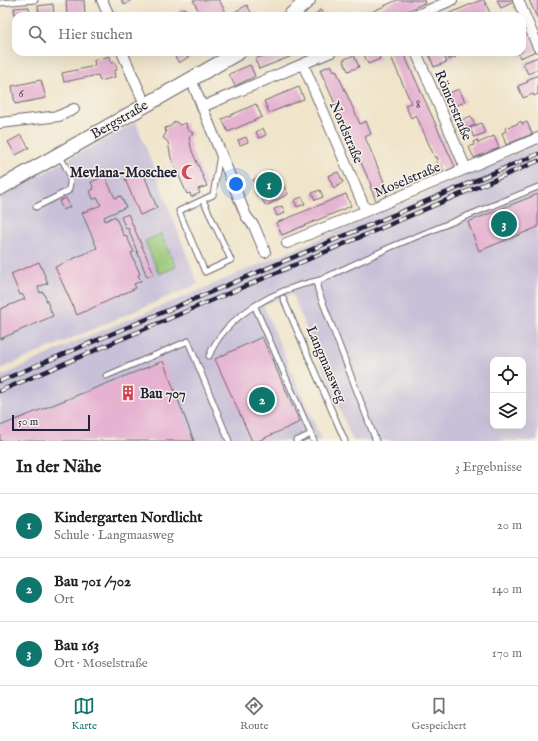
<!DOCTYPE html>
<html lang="de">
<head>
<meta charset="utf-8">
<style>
	body { margin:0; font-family:"IM FELL English",serif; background:#f2f2f2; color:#202124 }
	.controls { position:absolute; right:12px; bottom:12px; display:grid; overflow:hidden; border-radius:8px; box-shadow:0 4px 16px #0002 }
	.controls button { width:36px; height:36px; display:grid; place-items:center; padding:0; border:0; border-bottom:1px solid #e0e0e0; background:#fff; color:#202124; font:20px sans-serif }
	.scale { position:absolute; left:12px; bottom:10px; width:78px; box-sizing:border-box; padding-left:4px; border:2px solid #22223b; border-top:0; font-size:11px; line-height:14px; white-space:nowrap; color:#22223b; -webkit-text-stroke:3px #f7f3e8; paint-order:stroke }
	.you { position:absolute; left:236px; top:184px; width:14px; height:14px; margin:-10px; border:3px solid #fff; border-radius:50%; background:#1a73e8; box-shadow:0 0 0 6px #1a73e833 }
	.badge { display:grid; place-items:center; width:26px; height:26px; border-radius:50%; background:#0f766e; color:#fff; font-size:13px; font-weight:700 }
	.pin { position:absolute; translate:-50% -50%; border:2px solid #fff; box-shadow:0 1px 4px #0006 }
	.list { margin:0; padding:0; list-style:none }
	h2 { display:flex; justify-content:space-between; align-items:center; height:52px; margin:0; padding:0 16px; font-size:17px }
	h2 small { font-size:13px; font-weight:400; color:#757577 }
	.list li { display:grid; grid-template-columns:26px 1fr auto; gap:12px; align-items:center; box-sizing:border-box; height:64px; padding:0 16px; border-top:1px solid #e0e0e0 }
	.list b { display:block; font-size:15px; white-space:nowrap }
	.list p { margin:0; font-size:13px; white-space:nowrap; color:#757577 }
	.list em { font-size:13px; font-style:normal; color:#757577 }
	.icon { flex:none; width:22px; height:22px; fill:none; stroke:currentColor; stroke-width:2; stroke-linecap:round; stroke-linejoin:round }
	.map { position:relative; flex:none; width:538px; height:441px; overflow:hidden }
	.search { position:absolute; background:#fff; box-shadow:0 4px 16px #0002; left:12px; right:12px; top:12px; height:44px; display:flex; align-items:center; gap:10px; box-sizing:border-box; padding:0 14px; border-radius:12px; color:#757577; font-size:15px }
	.sheet { height:244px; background:#fff }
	nav { display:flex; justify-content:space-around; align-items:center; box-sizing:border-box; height:56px; border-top:1px solid #e0e0e0; background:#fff; font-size:11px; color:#757577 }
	nav a { display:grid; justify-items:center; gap:2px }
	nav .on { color:#0f766e }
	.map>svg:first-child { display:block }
</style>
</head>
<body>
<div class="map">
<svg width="538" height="441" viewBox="0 0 538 441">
	<rect width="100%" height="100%" fill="#f7f3e8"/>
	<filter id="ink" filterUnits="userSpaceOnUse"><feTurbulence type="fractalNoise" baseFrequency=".025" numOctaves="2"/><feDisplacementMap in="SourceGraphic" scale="8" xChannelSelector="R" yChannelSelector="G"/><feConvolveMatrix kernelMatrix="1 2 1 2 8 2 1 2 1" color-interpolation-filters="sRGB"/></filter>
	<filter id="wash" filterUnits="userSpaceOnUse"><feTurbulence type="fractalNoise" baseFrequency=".012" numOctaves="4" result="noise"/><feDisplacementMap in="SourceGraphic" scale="16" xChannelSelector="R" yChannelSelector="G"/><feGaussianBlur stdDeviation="0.9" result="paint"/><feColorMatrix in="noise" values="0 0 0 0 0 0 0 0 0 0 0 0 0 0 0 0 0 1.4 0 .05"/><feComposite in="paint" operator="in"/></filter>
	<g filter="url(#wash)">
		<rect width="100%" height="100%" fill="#f0e5cb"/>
		<path fill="#c8c0d8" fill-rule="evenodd" d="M 136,122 L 198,284 L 0,369 L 0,197 Z
			M 538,144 L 538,441 L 353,441 L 292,294 L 263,305 L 322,441 L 0,441 L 0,377 L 74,342 L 200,290 ZM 493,360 L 523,360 L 523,426 L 493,426 Z"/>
		<path fill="#98c878" stroke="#5d755a" d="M 161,234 L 176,267 L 159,274 L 145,241 Z"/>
		<g id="blocks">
			<path fill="#e5b2d2" d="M 66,0 L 84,0 L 85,16 L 67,16 Z
				M 121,0 L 131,0 L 125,5 Z
				M 193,0 L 219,0 L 228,16 L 201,16 Z
				M 397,0 L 424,0 L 425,3 L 396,16 L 363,16 Z
				M 481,0 L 484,0 L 490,13 L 483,16 L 443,16 Z
				M 497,0 L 513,0 L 514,2 L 501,8 Z
				M 529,0 L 538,0 L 538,19 L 535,13 Z
				M 53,4 L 54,16 L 39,16 L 38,6 Z
				M 247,5 L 253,16 L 234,16 L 233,13 Z
				M 29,7 L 30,16 L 15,16 L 14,8 Z
				M 185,8 L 189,16 L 182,16 L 179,10 Z
				M 320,10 L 325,16 L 314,16 Z
				M 527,30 L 536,51 L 520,58 L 518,52 L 522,52 L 522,32 Z
				M 172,52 L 192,52 L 193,54 L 179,63 Z
				M 264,52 L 302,52 L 259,69 L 255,59 L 263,56 L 261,53 Z
				M 363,52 L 377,52 L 380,59 L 368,64 Z
				M 389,52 L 403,52 L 455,167 L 444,172 L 441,165 L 439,166 L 436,161 L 438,160 L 437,157 L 435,158 L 416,115 L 411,118 L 405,105 L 411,103 Z
				M 428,52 L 454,52 L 456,57 L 449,60 L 447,53 L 444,55 L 447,62 L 434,67 Z
				M 354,55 L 359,67 L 348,71 L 343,60 Z
				M 110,56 L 111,63 L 115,62 L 117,70 L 114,71 L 115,77 L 100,81 L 98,75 L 64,82 L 62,73 L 95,66 L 94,60 Z
				M 538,57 L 538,69 L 528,74 L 523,63 Z
				M 250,65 L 255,76 L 235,86 L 229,74 Z
				M 331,65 L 334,71 L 336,70 L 360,124 L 366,121 L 371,134 L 365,137 L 387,189 L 385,190 L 387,196 L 376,201 L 370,186 L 371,185 L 320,70 Z
				M 538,75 L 538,94 L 534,96 L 533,94 L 523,98 L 518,86 L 528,82 L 527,80 Z
				M 41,80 L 46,98 L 15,104 L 12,86 Z
				M 299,87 L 304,99 L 269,113 L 264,101 Z
				M 459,89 L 465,102 L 452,107 L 447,94 Z
				M 256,104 L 262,117 L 228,132 L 222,119 Z
				M 471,116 L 475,125 L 462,130 L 459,121 Z
				M 175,121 L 180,125 L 186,123 L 187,129 L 193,133 L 189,138 L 192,151 L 207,186 L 198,189 L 200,193 L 191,197 L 190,193 L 187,194 L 171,158 L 168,142 L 163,138 L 166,133 L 165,128 L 171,126 Z
				M 521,121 L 522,124 L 527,122 L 532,134 L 506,145 L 502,133 L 506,131 L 505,128 L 517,124 Z
				M 481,123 L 485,133 L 474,137 L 470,128 Z
				M 263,128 L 266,135 L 259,138 L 256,132 Z
				M 21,135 L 29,148 L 16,155 L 8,142 Z
				M 494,136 L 499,148 L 474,158 L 469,147 L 474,145 L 473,142 L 477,140 L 478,143 Z
				M 246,137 L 248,142 L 240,145 L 238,140 Z
				M 271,170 L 276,178 L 279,177 L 288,194 L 266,206 L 260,196 L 258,197 L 255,191 L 258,190 L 253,180 Z
				M 143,172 L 157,208 L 140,215 L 125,179 Z
				M 338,172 L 343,182 L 334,189 L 328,176 Z
				M 105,176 L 115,198 L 121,196 L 126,207 L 104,217 L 105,221 L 115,216 L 124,236 L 126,235 L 134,252 L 131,253 L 140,274 L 138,275 L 141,281 L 134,284 L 136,288 L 77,315 L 55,267 L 97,248 L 82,213 L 101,205 L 98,198 L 93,199 L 90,191 L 94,189 L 91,182 Z
				M 320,190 L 323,197 L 315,200 L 312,193 Z
				M 346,194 L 351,206 L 282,235 L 276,223 Z
				M 538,194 L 538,227 L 479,251 L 468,222 Z
				M 302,197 L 305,204 L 297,207 L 294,200 Z
				M 66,198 L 70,207 L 63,210 L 59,201 Z
				M 282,206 L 285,213 L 277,216 L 274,209 Z
				M 128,214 L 154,274 L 147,277 L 128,228 L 126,229 L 121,217 Z
				M 39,262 L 48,283 L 38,287 L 40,293 L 43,292 L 53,316 L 0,339 L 0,309 L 25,299 L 22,294 L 20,295 L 11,274 Z
				M 262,337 L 300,422 L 258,441 L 252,441 L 215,359 Z
				M 163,361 L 194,441 L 0,441 L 0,426 Z"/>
		</g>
	</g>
	<g filter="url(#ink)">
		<use href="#blocks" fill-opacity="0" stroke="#6a666d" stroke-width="1"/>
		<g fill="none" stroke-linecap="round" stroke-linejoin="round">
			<defs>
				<path id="service" d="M 0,3 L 35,0
					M 203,200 L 231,260 L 205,272 L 179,211 L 213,195 L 220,155
					M 36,207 L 68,191 C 74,177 66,167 59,155
					M 283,298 L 345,441
					M 255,307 L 314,441
					M 209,356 C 226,314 277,289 320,280
					M 106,376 L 188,341 L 229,441
					M 296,441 L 311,434
					M 376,441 L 318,290 L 317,285 L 320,280 L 391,247 L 538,187"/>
				<path id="minor" d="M 102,0 L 109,16
					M 518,0 L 538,47
					M 415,16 L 452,0
					M 122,52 L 145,104
					M 416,52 L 466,169
					M 303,64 L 366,211
					M 191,79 L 246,216 L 254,226 L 265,252
					M 202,107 L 331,52
					M 0,123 L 59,116 L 74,109
					M 287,243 L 366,211 L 538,138"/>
				<path id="secondary" d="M 290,16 L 308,0
					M 0,188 L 239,52"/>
			</defs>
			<use href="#service" stroke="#6a666d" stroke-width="7"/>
			<use href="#minor" stroke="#6a666d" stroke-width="12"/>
			<use href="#secondary" stroke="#6a666d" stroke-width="16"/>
			<use href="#service" stroke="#fff" stroke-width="5"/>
			<use href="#minor" stroke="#fff" stroke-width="10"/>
			<use href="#secondary" stroke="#fff" stroke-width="14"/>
			<defs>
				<path id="rail" d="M 0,381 L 538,154
					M 0,391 L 538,161"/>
			</defs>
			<use href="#rail" stroke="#22223b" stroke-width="4.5"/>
			<use href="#rail" stroke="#f7f3e8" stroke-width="3" stroke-dasharray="9" stroke-linecap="butt"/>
		</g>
	</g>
	<defs>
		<symbol id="mosque-bare" viewBox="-9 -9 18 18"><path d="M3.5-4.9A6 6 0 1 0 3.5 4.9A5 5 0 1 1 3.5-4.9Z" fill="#d1495b" stroke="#f7f3e8" stroke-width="2.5" paint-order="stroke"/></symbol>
		<symbol id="building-bare" viewBox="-9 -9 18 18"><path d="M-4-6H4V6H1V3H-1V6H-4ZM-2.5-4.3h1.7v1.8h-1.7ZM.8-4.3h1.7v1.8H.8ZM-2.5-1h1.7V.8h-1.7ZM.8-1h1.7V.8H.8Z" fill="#d1495b" stroke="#f7f3e8" stroke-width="2.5" paint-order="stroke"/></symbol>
	</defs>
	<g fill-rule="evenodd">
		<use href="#mosque-bare" x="178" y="161" width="22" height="22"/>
		<use href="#building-bare" x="117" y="382" width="22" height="22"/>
	</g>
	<g text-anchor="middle" stroke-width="3" stroke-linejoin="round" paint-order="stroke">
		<g font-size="12" fill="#534661">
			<text x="21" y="97">6</text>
			<text x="418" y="108">8</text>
		</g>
		<g font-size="14" fill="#22223b" stroke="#f7f3e8">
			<text transform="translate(454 105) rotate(67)" y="5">Römerstraße</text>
			<text transform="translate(119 119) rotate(-30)" y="5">Bergstraße</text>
			<text transform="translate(347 132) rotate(67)" y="5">Nordstraße</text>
			<text transform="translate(407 179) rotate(-23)" y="5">Moselstraße</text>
			<text transform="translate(327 364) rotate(67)" y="5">Langmaasweg</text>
		</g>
		<g font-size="14" font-weight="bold" fill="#22223b" stroke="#f7f3e8" text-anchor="end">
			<text x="177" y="177">Mevlana-Moschee</text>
			<text x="140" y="398" text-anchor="start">Bau 707</text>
		</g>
	</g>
</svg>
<div class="controls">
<button><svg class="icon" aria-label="locate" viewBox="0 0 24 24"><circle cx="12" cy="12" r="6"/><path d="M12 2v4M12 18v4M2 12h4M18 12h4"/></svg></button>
<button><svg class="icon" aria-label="layers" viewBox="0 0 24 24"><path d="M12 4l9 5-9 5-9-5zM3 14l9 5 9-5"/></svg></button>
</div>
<div class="scale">50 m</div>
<div class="you"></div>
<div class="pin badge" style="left:269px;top:185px">1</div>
<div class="pin badge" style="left:262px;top:400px">2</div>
<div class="pin badge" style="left:504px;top:224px">3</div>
<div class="search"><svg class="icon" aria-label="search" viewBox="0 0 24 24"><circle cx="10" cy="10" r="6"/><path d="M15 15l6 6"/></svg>Hier suchen</div>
</div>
<section class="sheet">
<h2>In der Nähe<small>3 Ergebnisse</small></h2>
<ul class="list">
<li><span class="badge">1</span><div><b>Kindergarten Nordlicht</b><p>Schule · Langmaasweg</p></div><em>20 m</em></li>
<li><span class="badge">2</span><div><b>Bau 701 /702</b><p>Ort</p></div><em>140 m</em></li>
<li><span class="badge">3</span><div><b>Bau 163</b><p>Ort · Moselstraße</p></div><em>170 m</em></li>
</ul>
</section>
<nav>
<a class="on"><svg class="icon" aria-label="map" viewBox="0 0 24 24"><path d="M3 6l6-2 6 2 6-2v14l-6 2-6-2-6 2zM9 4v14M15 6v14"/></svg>Karte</a>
<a><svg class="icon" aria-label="directions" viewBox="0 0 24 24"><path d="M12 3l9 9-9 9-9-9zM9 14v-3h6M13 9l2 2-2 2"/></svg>Route</a>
<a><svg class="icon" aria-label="saved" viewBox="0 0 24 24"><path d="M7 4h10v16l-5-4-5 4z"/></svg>Gespeichert</a>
</nav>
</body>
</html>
